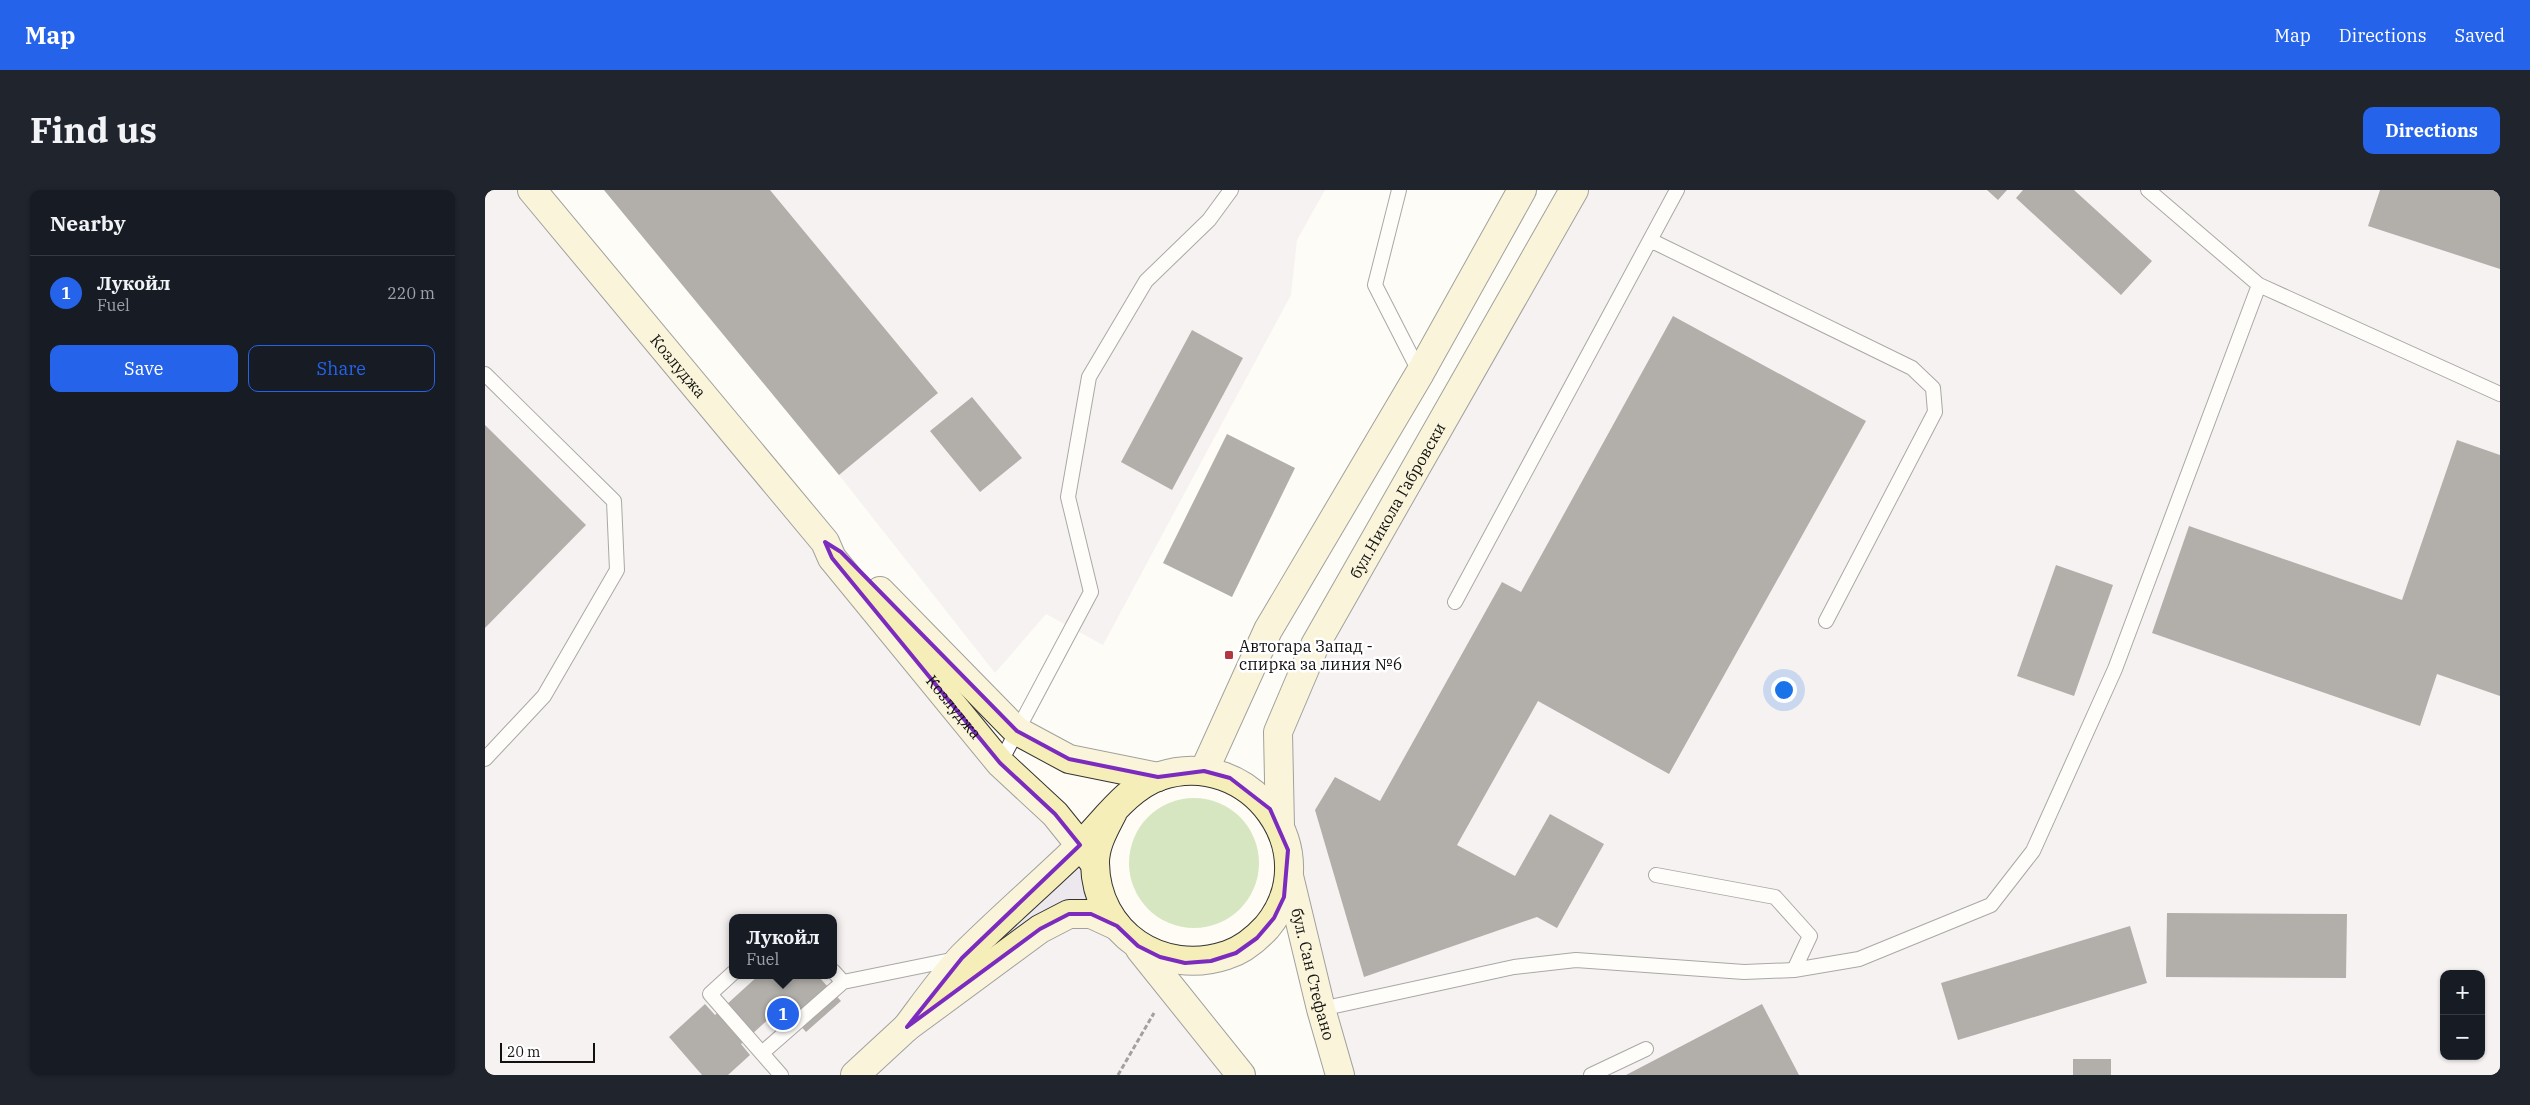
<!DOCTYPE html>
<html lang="en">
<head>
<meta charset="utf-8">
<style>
	body { margin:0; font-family:"IBM Plex Serif",serif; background:#20242c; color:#f1f3f6 }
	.controls { position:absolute; right:15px; bottom:15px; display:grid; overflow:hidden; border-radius:10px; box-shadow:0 1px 4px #0004 }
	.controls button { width:45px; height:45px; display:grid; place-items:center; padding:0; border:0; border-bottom:1px solid #363941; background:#171b24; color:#f1f3f6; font:25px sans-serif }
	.scale { position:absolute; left:15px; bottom:12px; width:95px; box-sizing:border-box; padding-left:5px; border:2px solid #111; border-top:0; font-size:14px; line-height:18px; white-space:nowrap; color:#111; -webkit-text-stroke:4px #fff; paint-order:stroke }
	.you { position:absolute; left:1298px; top:499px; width:18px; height:18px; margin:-12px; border:4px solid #fff; border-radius:50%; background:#1a73e8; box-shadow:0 0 0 8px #1a73e833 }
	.badge { display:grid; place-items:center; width:32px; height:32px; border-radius:50%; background:#2563eb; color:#fff; font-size:16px; font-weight:700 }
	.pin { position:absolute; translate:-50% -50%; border:2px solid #fff; box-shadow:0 1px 5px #0006 }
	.popup { position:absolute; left:244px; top:724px; width:108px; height:65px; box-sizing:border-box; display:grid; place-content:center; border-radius:10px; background:#171b24; filter:drop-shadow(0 1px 4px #0005); font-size:16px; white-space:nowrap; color:#9ea1a6 }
	.popup b { font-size:19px; color:#f1f3f6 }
	.popup::after { content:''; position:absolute; left:50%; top:100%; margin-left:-10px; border:10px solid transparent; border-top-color:#171b24 }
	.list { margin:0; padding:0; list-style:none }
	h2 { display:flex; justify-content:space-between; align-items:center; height:65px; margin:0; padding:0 20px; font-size:21px }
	h2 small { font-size:16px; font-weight:400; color:#9ea1a6 }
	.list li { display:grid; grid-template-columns:32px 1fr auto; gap:15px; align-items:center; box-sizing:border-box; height:75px; padding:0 20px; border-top:1px solid #363941 }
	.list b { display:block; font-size:19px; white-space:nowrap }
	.list p { margin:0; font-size:16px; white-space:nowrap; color:#9ea1a6 }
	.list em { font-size:16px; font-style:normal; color:#9ea1a6 }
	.actions { display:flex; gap:10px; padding:15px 20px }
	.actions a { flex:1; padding:11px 0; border:1px solid #2563eb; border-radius:10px; text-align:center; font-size:18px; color:#2563eb }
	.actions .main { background:#2563eb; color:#fff }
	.map { position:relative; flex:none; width:2015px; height:885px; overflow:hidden; border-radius:10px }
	header { display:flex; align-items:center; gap:30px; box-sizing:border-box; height:70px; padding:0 25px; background:#2563eb; color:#fff }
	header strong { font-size:24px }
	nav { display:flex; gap:28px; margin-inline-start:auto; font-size:18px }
	.intro { display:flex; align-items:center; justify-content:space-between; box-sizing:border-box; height:120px; padding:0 30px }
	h1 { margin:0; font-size:35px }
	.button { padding:12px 22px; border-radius:10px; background:#2563eb; color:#fff; font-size:18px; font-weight:700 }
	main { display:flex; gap:30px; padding:0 30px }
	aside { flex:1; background:#171b24; border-radius:10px; box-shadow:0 1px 4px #0004 }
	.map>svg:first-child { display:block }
</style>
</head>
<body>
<header>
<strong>Map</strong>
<nav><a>Map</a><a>Directions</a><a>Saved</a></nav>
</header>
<div class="intro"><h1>Find us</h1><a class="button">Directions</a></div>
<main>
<aside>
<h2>Nearby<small></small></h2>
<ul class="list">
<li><span class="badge">1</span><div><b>Лукойл</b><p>Fuel</p></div><em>220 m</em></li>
</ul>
<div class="actions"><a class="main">Save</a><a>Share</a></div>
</aside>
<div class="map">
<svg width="2015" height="885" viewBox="0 0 2015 885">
	<rect width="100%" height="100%" fill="#fefcf5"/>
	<path fill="#ede7ee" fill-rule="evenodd" d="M 0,0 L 47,0 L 613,692 L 756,885 L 0,885 ZM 248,728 L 348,728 L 348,785 L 248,785 Z
		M 119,0 L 840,0 L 812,50 L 806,105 L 618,455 L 561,424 L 510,483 L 354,285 Z
		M 1089,0 L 2015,0 L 2015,885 L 855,885 L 836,819 L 793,542 ZM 1959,784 L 1996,784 L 1996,866 L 1959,866 Z"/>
	<path fill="#d5e6c1" d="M644 673a65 65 0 1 1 130 0a65 65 0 1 1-130 0Z"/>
	<path fill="#58524e" d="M 119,0 L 285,0 L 453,203 L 354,285 Z
		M 1502,0 L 1522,0 L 1513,10 Z
		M 1538,0 L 1589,0 L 1667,71 L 1636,105 L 1531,8 Z
		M 1895,0 L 2015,0 L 2015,79 L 1883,36 Z
		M 1188,126 L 1381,231 L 1184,584 L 1053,511 L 972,655 L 1030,686 L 1065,624 L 1119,654 L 1072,738 L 1052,727 L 879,787 L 830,620 L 850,587 L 895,611 L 1017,392 L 1036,402 Z
		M 707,140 L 758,168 L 687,300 L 636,272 Z
		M 487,207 L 537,268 L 495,302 L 445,241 Z
		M 0,235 L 101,335 L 0,438 Z
		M 742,244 L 810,278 L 747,407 L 678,373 Z
		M 1972,250 L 2015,265 L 2015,506 L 1952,484 L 1935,536 L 1667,443 L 1704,336 L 1917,410 Z
		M 1571,375 L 1628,395 L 1589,506 L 1532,486 Z
		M 1682,723 L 1862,724 L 1861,788 L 1681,787 Z
		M 1645,736 L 1662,793 L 1473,850 L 1456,793 Z
		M 274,785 L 332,785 L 356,811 L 321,842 L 298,816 L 256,854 L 265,865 L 243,885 L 217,885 L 184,847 L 220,814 L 230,825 Z
		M 1277,814 L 1314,885 L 1141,885 Z
		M 1588,869 L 1626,869 L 1626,885 L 1588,885 Z"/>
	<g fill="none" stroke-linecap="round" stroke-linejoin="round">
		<defs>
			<path id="lane" d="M 914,0 L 890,95 L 935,183
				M 1663,0 L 1774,95 L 2015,204
				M 1165,50 L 1427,178 L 1448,198 L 1450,222 L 1341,431
				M 0,184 L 129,311 L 132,380 L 59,506 L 0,569
				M 970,412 L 1192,0
				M 515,573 L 606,402 L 583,307 L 604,187 L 661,91 L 724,30 L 746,0
				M 1309,780 L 1374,769 L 1506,715 L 1548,661 L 1630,479 L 1774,95
				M 348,781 L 358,792 L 471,769
				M 248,783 L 225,804 L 296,885
				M 836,819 L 1029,777 L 1091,770 L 1259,782 L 1309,780 L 1325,746 L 1290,707 L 1171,685
				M 277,863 L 358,792
				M 1106,885 L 1161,859"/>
			<g id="secondary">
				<path id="s1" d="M 47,0 L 340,352 L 347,368 L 515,573 L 570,624 L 607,670"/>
				<path d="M 395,401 L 532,541 L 584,569 L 673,587"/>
				<path d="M 719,581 L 783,440 L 935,183 L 1037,0"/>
				<path id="s2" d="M 795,637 L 793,542 L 830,455 L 1089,0"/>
				<path id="s3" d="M 804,686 L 836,819 L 855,885"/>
				<path d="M 655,759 L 756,885"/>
				<path d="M 422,837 C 440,813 458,787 478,766 C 517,727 558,692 597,654 C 620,631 643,597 675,586 C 765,556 844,662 782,737 C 771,749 758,760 742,765 C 677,787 611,744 610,673 C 610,654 620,638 628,622"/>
				<path d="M 370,885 L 422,837 L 555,739 L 584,724 L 606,724 L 632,736"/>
			</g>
		</defs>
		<use href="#lane" stroke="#444" stroke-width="16"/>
		<use href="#secondary" stroke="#333" stroke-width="30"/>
		<path stroke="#333" stroke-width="3" stroke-dasharray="5 2.5" stroke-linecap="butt" d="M 633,885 L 669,823"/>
		<use href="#lane" stroke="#fff" stroke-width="14"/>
		<use href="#secondary" stroke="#f6eeb8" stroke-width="28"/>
	</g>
	<path d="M0 0H2015V885H0ZM 340,352 L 356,362 L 532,541 L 584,569 L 673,587 L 719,581 L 745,588 L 785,619 L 803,660 L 799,707 L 789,728 L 772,748 L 751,763 L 726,771 L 700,773 L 675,767 L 653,756 L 632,736 L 606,724 L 584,724 L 555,739 L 422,837 L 477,768 L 595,655 L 570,624 L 515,573 L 347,368 Z" fill="#fefcf5" fill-opacity=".55" fill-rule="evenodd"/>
	<path fill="none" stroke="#7b2cbf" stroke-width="4" stroke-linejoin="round" d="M 340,352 L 356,362 L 532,541 L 584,569 L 673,587 L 719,581 L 745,588 L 785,619 L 803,660 L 799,707 L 789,728 L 772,748 L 751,763 L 726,771 L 700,773 L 675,767 L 653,756 L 632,736 L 606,724 L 584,724 L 555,739 L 422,837 L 477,768 L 595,655 L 570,624 L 515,573 L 347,368 Z"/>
	<rect fill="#b33740" stroke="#fff" stroke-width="2" x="739" y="460" width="10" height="10" rx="2.5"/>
	<g text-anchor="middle" stroke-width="5" stroke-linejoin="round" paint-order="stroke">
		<g font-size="16" fill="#111" stroke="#fff">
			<text dy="6" stroke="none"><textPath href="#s1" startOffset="229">Козлуджа</textPath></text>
			<text dy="6" stroke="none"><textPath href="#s2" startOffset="356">бул.Никола Габровски</textPath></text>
			<text dy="6" stroke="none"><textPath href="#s1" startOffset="668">Козлуджа</textPath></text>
			<text dy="6" stroke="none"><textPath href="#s3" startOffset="101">бул. Сан Стефано</textPath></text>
		</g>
		<g font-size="16" fill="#111" stroke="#fff" text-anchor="start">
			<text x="754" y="462">Автогара Запад -<tspan x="754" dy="18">спирка за линия №6</tspan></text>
		</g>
	</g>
</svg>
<div class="controls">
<button>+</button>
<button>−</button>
</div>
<div class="scale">20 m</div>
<div class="you"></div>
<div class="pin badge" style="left:298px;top:824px">1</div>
<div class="popup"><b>Лукойл</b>Fuel</div>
</div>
</main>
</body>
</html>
